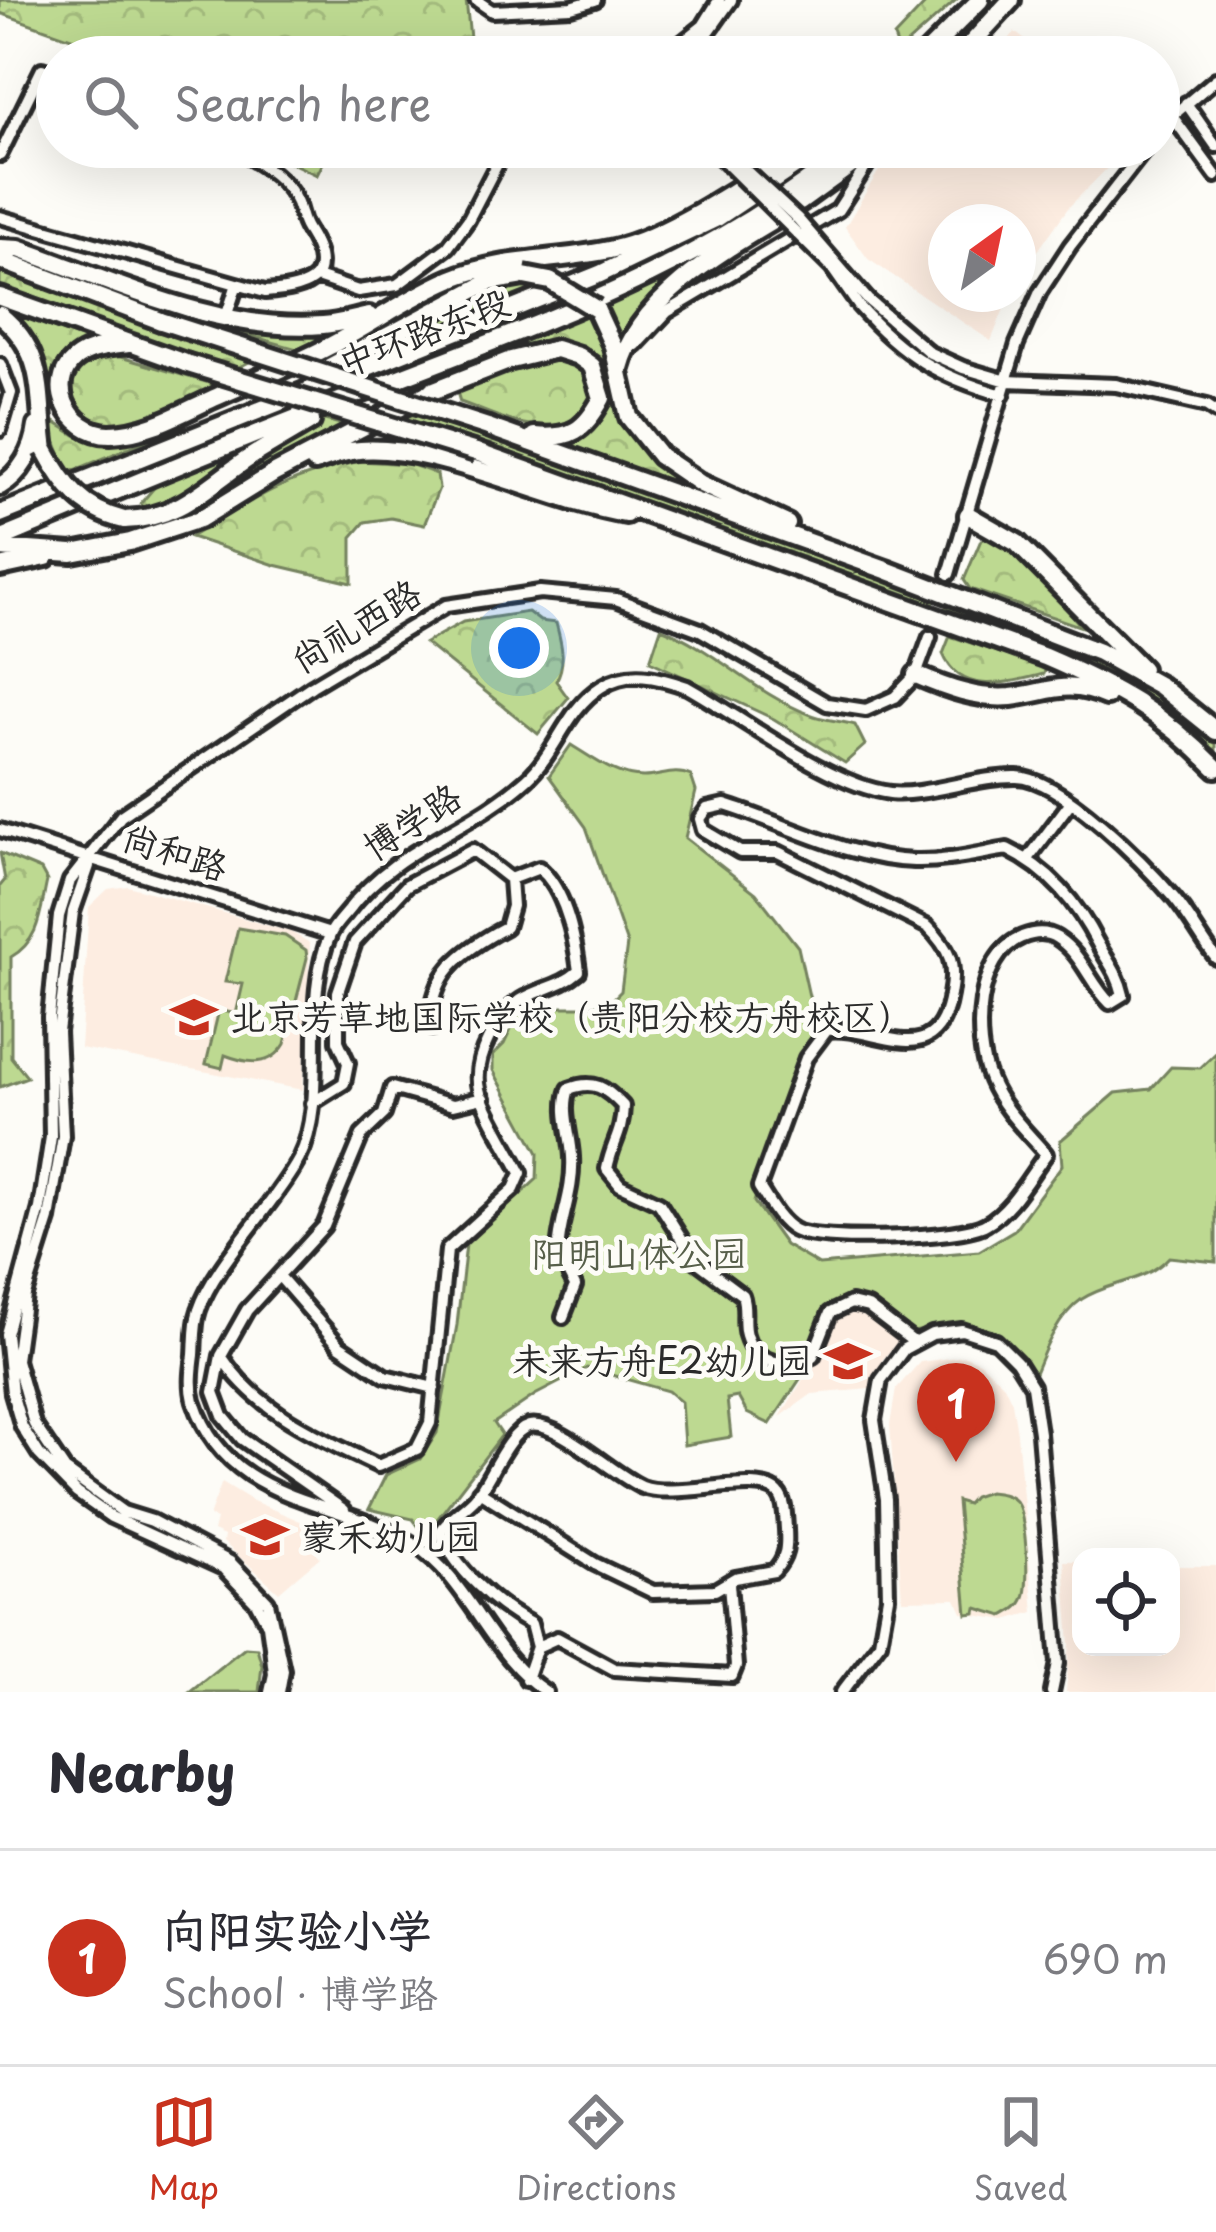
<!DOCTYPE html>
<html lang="en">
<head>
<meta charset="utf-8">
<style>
	body { margin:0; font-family:"Playpen Sans","LXGW WenKai TC",sans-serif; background:#f2f2f3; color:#2b2b33 }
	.controls { position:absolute; right:36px; bottom:36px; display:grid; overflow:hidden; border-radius:24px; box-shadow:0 12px 48px #0002 }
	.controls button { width:108px; height:108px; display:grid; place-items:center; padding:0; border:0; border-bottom:3px solid #e1e1e2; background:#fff; color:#2b2b33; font:60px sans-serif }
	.compass { position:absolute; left:928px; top:204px; width:108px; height:108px; border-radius:50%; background:#fff; box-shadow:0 12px 48px #0002; rotate:33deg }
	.you { position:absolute; left:519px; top:648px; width:42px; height:42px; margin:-30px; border:9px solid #fff; border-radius:50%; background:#1a73e8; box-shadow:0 0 0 18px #1a73e833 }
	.badge { display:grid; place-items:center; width:78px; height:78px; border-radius:50%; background:#c8321e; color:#fff; font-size:39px; font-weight:700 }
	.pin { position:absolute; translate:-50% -99px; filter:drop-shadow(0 3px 6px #0008) }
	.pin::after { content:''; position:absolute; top:63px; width:42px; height:36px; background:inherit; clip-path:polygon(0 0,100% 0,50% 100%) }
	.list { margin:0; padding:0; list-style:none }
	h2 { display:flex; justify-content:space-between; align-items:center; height:156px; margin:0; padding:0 48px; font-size:51px }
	h2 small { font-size:39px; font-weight:400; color:#7c7c81 }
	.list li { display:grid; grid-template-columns:78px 1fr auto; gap:36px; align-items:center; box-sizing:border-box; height:216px; padding:0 48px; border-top:3px solid #e1e1e2 }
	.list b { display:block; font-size:45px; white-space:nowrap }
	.list p { margin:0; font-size:39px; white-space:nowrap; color:#7c7c81 }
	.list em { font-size:39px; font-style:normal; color:#7c7c81 }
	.icon { flex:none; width:66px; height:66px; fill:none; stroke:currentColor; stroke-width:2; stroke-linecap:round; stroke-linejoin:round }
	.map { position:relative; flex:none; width:1216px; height:1692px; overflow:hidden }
	.search { position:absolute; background:#fff; box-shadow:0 12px 48px #0002; left:36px; right:36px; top:36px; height:132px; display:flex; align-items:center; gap:30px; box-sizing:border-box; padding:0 42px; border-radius:66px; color:#7c7c81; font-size:45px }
	.sheet { height:372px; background:#fff }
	nav { display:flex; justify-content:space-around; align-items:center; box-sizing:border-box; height:168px; border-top:3px solid #e1e1e2; background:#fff; font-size:33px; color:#7c7c81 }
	nav a { display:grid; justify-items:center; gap:6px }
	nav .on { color:#c8321e }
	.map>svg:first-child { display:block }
</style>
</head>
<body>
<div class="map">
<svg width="1216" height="1692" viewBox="0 0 1216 1692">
	<defs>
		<pattern id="forest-crowns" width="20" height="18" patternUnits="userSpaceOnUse" patternTransform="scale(3)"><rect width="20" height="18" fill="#bdd991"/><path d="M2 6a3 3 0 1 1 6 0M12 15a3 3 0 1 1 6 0" fill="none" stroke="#a3ba7d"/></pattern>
	</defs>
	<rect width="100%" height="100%" fill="#fdfcf7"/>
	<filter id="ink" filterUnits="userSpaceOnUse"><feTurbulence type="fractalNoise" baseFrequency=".00833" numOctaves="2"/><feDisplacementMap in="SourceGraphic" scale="24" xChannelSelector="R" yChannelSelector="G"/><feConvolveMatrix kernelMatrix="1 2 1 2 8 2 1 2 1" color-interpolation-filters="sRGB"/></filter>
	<g filter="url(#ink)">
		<path fill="#fdede1" d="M 1015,32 L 1046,57 L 993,57 Z
			M 903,147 L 1128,147 L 1068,208 L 1018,279 L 1018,222 L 946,222 L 946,294 L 1010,294 L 991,341 L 868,259 L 845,227 L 878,172 Z
			M 128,886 L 291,932 L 310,943 L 303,1090 L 80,1048 L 89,907 L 108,889 Z
			M 850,1309 L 863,1311 L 903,1337 L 883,1359 L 870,1389 L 812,1394 L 780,1417 L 830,1335 L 831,1322 L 840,1312 Z
			M 965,1356 L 980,1362 L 1004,1385 L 1012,1402 L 1017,1433 L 1034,1612 L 1006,1620 L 962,1613 L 956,1599 L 902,1600 L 890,1425 L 896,1389 L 920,1362 Z
			M 222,1482 L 253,1501 L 312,1526 L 306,1538 L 320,1557 L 279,1592 L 223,1542 L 224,1536 L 213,1531 L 216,1519 L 209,1516 Z
			M 1064,1561 L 1081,1561 L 1081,1647 L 1171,1647 L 1171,1566 L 1216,1566 L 1216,1692 L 1066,1692 L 1070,1644 Z"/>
		<path fill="url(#forest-crowns)" stroke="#74825e" stroke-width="3" d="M 0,0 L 466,0 L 472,57 L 125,57 L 0,13 Z
			M 929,0 L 956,0 L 899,51 L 894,37 Z
			M 258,147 L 331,147 L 317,175 Z
			M 0,266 L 255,359 L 233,370 L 0,288 Z
			M 679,271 L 676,278 L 643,305 L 618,343 L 597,304 Z
			M 516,280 L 546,287 L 418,337 L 415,334 L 468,299 Z
			M 471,282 L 336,361 L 324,356 L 455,284 Z
			M 586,308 L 598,325 L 621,419 L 639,446 L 671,474 L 695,488 L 564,446 C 616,422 622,386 579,349 L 511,352 L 421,388 L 408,382 Z
			M 11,312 L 94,343 C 68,351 59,365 53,391 L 46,386 L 28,334 Z
			M 354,326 L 304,351 L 237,332 L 242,329 L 277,332 Z
			M 117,356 L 220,386 L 220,389 L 136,424 L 103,429 L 79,418 C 62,381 78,360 117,356 Z
			M 555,356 C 613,369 603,425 544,426 C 517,427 486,411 460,402 L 457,392 L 465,383 Z
			M 405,409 L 647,490 L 1100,661 C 1142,685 1181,709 1216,744 L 1216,755 L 1146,696 L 1080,657 L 666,508 L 392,419 Z
			M 190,418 L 177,428 L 68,473 L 50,428 L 53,421 L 77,436 L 109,439 Z
			M 321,419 L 344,425 L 193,516 L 263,453 Z
			M 267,437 L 184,503 L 143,513 L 141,503 L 164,476 Z
			M 360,461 L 410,464 L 437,474 L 439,488 L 424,525 L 391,518 L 365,522 L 352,537 L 352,583 L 275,565 L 191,537 C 253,499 287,476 360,461 Z
			M 991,537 L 1013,548 L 1082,627 L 970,589 L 964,580 L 981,540 Z
			M 528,612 L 540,621 L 556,623 C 561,643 567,661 556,681 L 568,698 L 538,734 L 425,643 L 463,622 Z
			M 661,628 C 715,649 755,694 809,714 C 823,720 840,721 855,725 L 865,745 L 845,763 L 774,719 L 650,661 Z
			M 950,636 L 1046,668 L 1044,674 C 1007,683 961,697 943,654 Z
			M 0,853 L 41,870 L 47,881 C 40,912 40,940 11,957 L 11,1057 L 27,1077 L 0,1087 L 0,886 L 5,880 Z"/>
		<path fill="#bdd991" stroke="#74825e" stroke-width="3" d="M 571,745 C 594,759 616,777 643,777 C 661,777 674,768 691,776 L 696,791 L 685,838 L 756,893 L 798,947 L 817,1032 L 799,1068 L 754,1202 L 785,1245 L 819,1265 L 979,1251 L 1014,1230 L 1062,1165 L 1060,1141 L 1116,1093 L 1151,1089 L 1171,1067 L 1200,1068 L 1216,1053 L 1216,1262 L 1169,1257 C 1146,1283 1109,1281 1082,1299 C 1059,1315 1045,1348 1035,1373 C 986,1324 981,1322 912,1332 L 889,1313 L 853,1297 L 829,1306 L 806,1370 L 770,1424 L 747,1413 L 738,1397 L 727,1399 L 731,1437 L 684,1445 L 681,1402 L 668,1391 L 587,1368 L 535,1395 L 494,1423 L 502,1435 L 425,1535 L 413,1519 L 369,1509 L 386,1475 L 420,1459 L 437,1433 L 457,1325 L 466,1244 L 537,1179 L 538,1153 L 493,1070 L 493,1055 L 504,1044 L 518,1015 L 531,1007 L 585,1007 L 610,1002 L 621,991 L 627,944 L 586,827 L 549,776 Z
			M 238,928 L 285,936 L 306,950 L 307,958 L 285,1044 C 271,1067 248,1064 225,1055 L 222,1068 L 206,1064 L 219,1010 L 236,1014 L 243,984 L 225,982 Z
			M 988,1492 C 998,1493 1008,1494 1015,1501 C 1026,1511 1030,1582 1024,1597 C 1021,1607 1012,1611 1003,1616 L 977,1608 L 976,1613 L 967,1614 L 957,1501 L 967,1504 L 973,1497 Z
			M 245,1647 L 257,1648 L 262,1665 L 259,1692 L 189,1692 Z"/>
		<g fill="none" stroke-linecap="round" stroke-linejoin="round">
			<path stroke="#d3d2ce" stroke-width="10" stroke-dasharray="10 5" stroke-linecap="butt" d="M 930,637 L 949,574"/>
			<defs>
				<path id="minor" d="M 476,0 L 492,11 L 571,7 L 595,0
					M 684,52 L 707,34 L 731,0
					M 664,57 L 703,26 L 719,0
					M 1186,103 L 1216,146
					M 1172,116 L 1216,176
					M 1159,132 L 1172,116 L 1216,79
					M 0,155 L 42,69 L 57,74
					M 0,217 L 265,292 C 312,289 337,277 307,230 C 301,221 301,213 297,203 C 286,176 255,161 232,147
					M 317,277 L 358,291 L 397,285 L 448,247 L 468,220 L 506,147
					M 868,300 L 930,353 L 963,368 L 1007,381 L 1116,385 L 1207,406 L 1216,412
					M 858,305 C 902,355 939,377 1003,395
					M 226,317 L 237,284
					M 636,345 L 667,312 L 838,210 L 874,154
					M 0,364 L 11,393 L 0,430
					M 949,574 L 1017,344 L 1040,292 L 1070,246 L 1147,147
					M 725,805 C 787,824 849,859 914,861 C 946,862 977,854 1007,849 C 1050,870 1077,903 1098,944 C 1108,962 1118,973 1123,995 L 1110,1003 C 1089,982 1083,955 1057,938 C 1046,931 1035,932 1022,937 C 976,956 972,1039 990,1080 C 1002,1109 1026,1131 1046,1154 C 1028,1178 1012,1209 986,1224 C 961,1239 819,1243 794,1230 C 779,1222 768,1201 759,1187 L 806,1058 L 827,1030 C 874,1024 937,1076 950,995 C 956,964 950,949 928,927 L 778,852 L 740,852 L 703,830 L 700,819 L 707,809 Z
					M 0,830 L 330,934
					M 1028,859 L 1070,803
					M 89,866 L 73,912 L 58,1032 L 63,1136 L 49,1219 L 25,1295 L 16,1360 L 34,1424 L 65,1470 L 123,1512 L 152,1521 L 230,1562 L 268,1602 L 283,1670 L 279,1692
					M 312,1103 L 344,1083 L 348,1063 L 338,1041 L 338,992 L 355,942 L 407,885 L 473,850 L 510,879 L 512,906 L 506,927 C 463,950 428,974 432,1028
					M 280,1277 L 340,1346 L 385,1376 L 434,1388
					M 563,1317 L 575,1286 L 558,1253 C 559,1219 574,1194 572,1157 C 571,1134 561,1111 569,1089 C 594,1079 606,1088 623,1106 C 622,1136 612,1142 607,1169 L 620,1185 L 659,1203 L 695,1260 L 742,1295 C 747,1308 742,1322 746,1335 C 755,1366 788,1368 813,1356 L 830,1313 L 851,1303 L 868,1307 L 915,1343
					M 221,1356 C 257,1412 320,1438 378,1466 L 417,1449 L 430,1423 L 447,1250 L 514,1189 L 521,1173 C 511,1152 483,1109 479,1089 C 472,1059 497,1015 521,1000 C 541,988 561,987 579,971 C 575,939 565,889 539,868 L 510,879
					M 479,1491 L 595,1564 L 653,1592 L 715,1590 L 735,1578 L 774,1571 C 787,1557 787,1547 786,1529 C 785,1518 786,1502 778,1493 C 759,1472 676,1500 642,1487 C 615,1476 556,1419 529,1426 C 507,1432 489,1483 474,1499 C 461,1512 451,1516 441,1531 C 452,1568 498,1607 531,1624 L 537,1647
					M 344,1510 L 242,1439 L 223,1416 L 214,1392 L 221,1356 L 247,1310 L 324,1226 L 362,1135 L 384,1114 L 392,1088 L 453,1105 L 483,1098
					M 526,1679 L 537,1647 L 557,1638 L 614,1669 L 732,1676 L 736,1666 L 729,1584
					M 270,1692 L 274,1674 L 271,1646 L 268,1625 L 256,1602 L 223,1568 L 111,1517 L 77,1493 L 39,1454 L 22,1427 L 12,1393 L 6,1334 L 40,1208 L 51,1137 L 49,1017 L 59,916 L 70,881 L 121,816 L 312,686 L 446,606 L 540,592 L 616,599 L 700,630 L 827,704 L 866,710 L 895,697 L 916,675 L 930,637
					M 546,1692 C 489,1655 470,1580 413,1544 C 335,1496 228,1506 194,1401 C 190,1386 192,1370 194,1355 C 195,1341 194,1324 199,1310 C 214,1264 274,1206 299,1159 C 330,1098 300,1001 330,935 C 333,927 341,919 346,913 C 397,845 467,833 527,779 C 557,752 566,709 601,687 C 629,669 658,677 687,687 C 741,717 831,786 890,793 C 923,797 978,776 1017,777 C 1061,778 1146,865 1174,898 C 1190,917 1201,939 1216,958
					M 842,1692 L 880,1642 L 888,1597 L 886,1499 L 874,1420 L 881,1380 L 904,1349 L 932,1334 L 962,1330 L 996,1341 L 1017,1362 L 1032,1386 L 1039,1433 L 1058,1663 L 1052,1692"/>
				<path id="highway" d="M 923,57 L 980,0
					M 959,57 L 1011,0
					M 800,202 L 876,147
					M 0,248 L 19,249 C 114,282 220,333 323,325 C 338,324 354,319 369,316
					M 0,260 L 161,321
					M 0,297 L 185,363
					M 596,309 L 613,346 L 629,417 L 660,456 L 701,484 L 787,524
					M 0,315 C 48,354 37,396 45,450
					M 128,344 C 113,346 96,347 83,354 C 40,377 68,435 111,434 C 148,433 181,413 214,398 C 256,379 300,363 339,341 C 377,321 411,296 451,279 C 506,256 566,262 622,247 C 673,233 755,180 796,147
					M 620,368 C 637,301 717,254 774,220
					M 314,375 L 489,282 L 524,276
					M 488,427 L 886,570 L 1099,652 L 1160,686 L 1216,731
					M 476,452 L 1045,657 C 1117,688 1160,711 1216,768
					M 315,462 C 326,458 339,453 351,451 C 428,439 546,501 626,514
					M 0,486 C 21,474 34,450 37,426
					M 0,514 L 600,274 L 717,218 L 823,147
					M 968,515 L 1017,543 L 1142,669
					M 124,520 C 179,520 209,484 252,456 C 271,444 291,433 311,421
					M 0,539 C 127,486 253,434 381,385 C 550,319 709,265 851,147
					M 0,548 L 72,553 L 130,542 L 200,519 L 273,474 L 432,391 L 511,360 L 556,349 L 578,356 L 592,366 L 602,398 C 585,430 571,440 534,436
					M 0,567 L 46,557
					M 916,675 C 946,688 978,700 1011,697 C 1051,692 1065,679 1106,696"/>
			</defs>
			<use href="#minor" stroke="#2b2b2b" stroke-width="20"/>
			<use href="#highway" stroke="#2b2b2b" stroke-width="26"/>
			<use href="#minor" stroke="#fdfcf7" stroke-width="10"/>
			<use href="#highway" stroke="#fdfcf7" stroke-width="16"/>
			<defs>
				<path id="minor-bridge" d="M 726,152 L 798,219 L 868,300
					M 717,154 L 832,268 L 858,305"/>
				<path id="highway-bridge" d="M 524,276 L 550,281 L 596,309
					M 161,321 L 488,427
					M 185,363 L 476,452
					M 45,450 C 64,486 83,510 124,520"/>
			</defs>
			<use href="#minor-bridge" stroke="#2b2b2b" stroke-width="20" stroke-linecap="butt"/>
			<use href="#highway-bridge" stroke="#2b2b2b" stroke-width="26" stroke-linecap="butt"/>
			<use href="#minor-bridge" stroke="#fdfcf7" stroke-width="10"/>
			<use href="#highway-bridge" stroke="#fdfcf7" stroke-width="16"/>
		</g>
	</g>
	<defs>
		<symbol id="school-bare" viewBox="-9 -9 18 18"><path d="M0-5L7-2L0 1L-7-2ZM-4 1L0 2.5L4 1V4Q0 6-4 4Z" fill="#c8321e" stroke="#fdfcf7" stroke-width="2.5" paint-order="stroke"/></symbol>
	</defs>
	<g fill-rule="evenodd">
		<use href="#school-bare" x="161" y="984" width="66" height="66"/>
		<use href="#school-bare" x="815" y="1328" width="66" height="66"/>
		<use href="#school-bare" x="232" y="1504" width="66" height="66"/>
	</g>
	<g text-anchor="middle" stroke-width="10" stroke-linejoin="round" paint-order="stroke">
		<g font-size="36" fill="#2b2b2b" stroke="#fdfcf7">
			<text transform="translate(424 332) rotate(-21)" y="13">中环路东段</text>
			<text transform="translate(356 626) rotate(-31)" y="13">尚礼西路</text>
			<text transform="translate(412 822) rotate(-33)" y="13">博学路</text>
			<text transform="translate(175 852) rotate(18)" y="13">尚和路</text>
		</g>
		<g font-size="36" fill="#2b2b2b" stroke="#fdfcf7" text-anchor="start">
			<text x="230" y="1030">北京芳草地国际学校（贵阳分校方舟校区）</text>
			<text x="812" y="1374" text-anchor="end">未来方舟E2幼儿园</text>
			<text x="301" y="1550">蒙禾幼儿园</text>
		</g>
		<g font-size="36" fill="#575f4a" stroke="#fdfcf7">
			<text x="639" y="1267">阳明山体公园</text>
		</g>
	</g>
</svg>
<div class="controls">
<button><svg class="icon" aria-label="locate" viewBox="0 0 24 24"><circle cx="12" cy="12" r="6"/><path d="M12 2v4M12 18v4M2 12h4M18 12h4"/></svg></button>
</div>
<svg class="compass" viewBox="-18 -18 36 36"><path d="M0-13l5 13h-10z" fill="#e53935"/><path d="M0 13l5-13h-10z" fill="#7c7c81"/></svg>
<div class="you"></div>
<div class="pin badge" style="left:956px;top:1462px">1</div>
<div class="search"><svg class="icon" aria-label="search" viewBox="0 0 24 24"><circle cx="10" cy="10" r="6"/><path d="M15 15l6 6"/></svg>Search here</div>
</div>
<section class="sheet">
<h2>Nearby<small></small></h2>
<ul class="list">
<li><span class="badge">1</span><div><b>向阳实验小学</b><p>School · 博学路</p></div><em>690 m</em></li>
</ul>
</section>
<nav>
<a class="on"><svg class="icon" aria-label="map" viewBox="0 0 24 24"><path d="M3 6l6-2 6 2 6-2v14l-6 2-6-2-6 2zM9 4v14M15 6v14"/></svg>Map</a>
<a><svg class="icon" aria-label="directions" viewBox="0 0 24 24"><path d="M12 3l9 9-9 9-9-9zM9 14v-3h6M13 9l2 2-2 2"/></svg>Directions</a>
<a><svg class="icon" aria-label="saved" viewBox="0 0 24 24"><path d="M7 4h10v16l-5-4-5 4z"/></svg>Saved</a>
</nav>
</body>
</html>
